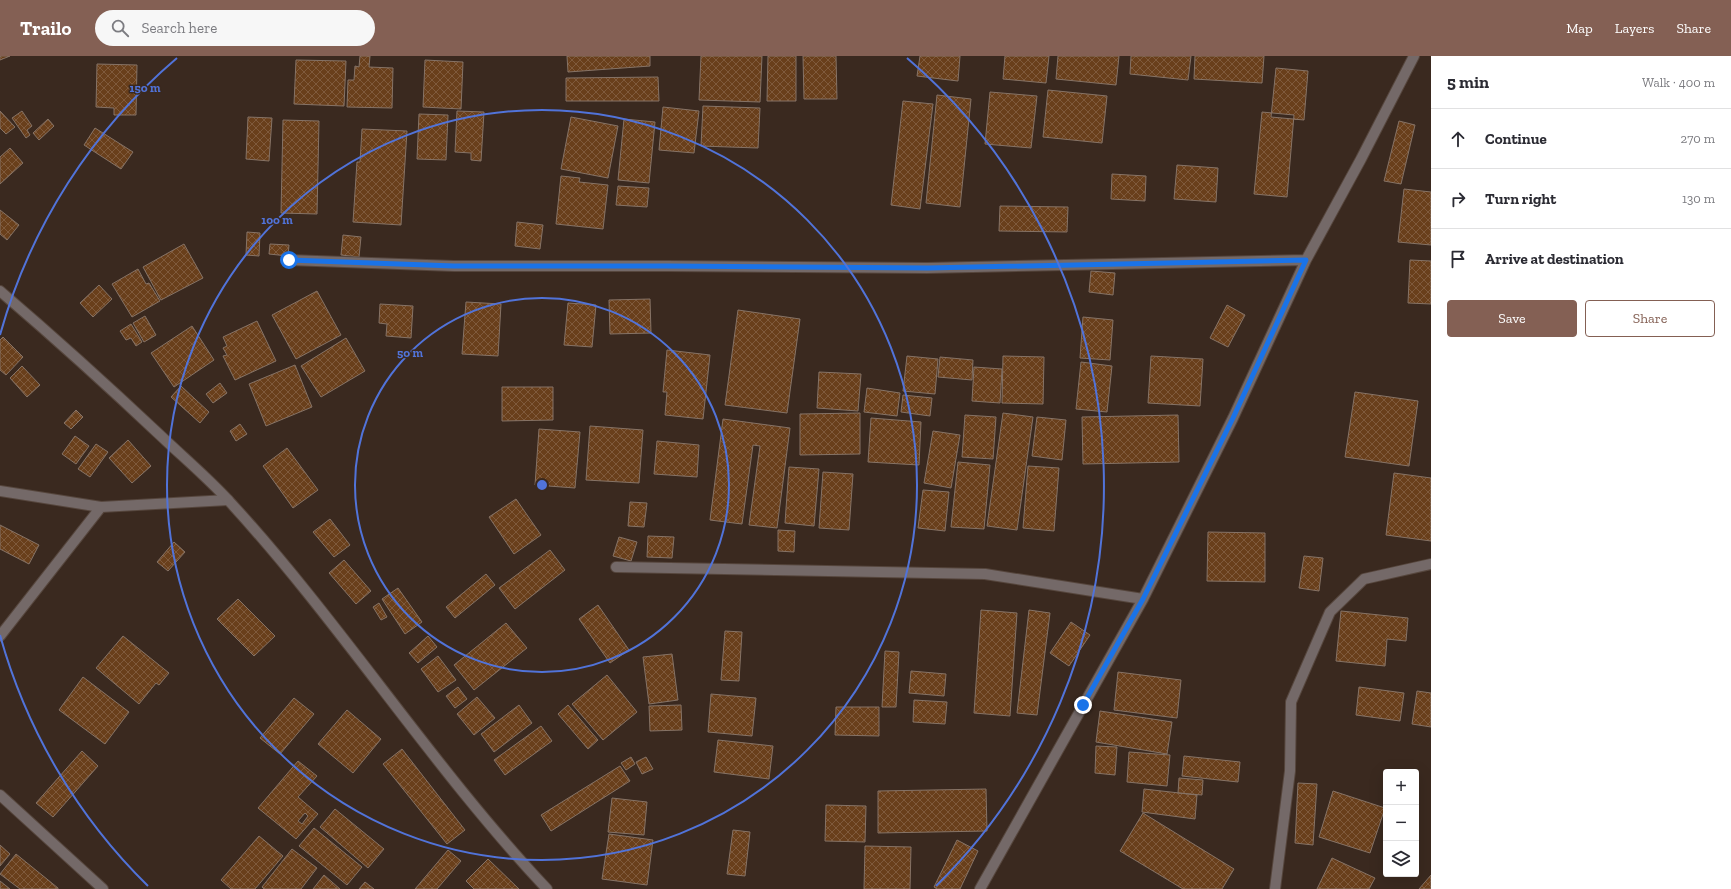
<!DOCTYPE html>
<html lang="en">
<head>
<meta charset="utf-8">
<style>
	body { margin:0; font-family:"Zilla Slab",serif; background:#f7f7f7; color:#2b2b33 }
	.controls { position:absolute; right:12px; bottom:12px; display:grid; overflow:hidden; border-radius:4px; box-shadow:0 4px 16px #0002 }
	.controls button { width:36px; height:36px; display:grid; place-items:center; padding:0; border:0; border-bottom:1px solid #e1e1e2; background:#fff; color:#2b2b33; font:20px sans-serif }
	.stop { position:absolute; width:12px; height:12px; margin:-9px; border:3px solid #1a73e8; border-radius:50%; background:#fff }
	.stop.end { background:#1a73e8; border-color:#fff; box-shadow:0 1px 4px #0008 }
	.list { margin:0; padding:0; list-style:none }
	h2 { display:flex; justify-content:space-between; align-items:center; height:52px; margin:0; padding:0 16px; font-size:17px }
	h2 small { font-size:13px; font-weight:400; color:#7c7c81 }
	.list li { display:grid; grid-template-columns:26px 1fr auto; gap:12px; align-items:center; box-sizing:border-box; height:60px; padding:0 16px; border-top:1px solid #e1e1e2 }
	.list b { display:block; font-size:15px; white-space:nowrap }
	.list em { font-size:13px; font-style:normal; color:#7c7c81 }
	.actions { display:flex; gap:8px; padding:12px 16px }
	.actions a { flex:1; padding:9px 0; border:1px solid #846054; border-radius:4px; text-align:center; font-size:14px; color:#846054 }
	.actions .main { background:#846054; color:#fff }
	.icon { flex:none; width:22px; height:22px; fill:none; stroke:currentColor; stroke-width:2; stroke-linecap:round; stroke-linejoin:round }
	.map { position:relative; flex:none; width:1431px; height:833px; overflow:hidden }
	header { display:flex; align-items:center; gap:24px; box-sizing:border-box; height:56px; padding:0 20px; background:#846054; color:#fff }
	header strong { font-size:19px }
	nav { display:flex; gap:22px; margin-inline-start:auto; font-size:14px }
	.search { width:280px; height:36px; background:#f7f7f7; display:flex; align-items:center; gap:10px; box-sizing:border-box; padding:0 14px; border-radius:22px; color:#7c7c81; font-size:15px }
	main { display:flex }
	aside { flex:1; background:#fff }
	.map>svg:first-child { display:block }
</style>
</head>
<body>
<header>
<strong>Trailo</strong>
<div class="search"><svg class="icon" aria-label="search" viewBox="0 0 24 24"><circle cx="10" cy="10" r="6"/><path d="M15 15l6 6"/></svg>Search here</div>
<nav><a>Map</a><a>Layers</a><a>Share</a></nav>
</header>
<main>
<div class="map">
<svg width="1431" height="833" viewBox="0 0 1431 833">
	<defs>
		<pattern id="building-cross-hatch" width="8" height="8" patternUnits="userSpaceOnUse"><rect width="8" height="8" fill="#693f1b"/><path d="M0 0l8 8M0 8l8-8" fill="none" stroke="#7f5a3c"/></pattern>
	</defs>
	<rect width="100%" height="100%" fill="#3a291f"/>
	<path fill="url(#building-cross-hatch)" stroke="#867366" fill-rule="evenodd" d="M 0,0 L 10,0 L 0,4 Z
		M 360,0 L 370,0 L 369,11 L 393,12 L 392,52 L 347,51 L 348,24 L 354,24 L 355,10 L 359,11 Z
		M 567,0 L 650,0 L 650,10 L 568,16 Z
		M 701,0 L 762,0 L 760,46 L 699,44 Z
		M 768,0 L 796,0 L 796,45 L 767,45 Z
		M 803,0 L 836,0 L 837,43 L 804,43 Z
		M 920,0 L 960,0 L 958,25 L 917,20 Z
		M 1005,0 L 1049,0 L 1046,27 L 1003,23 Z
		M 1058,0 L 1119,0 L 1116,29 L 1056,23 Z
		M 1131,0 L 1191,0 L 1188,24 L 1130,18 Z
		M 1195,0 L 1264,0 L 1262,27 L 1194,23 Z
		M 296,4 L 346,5 L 344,50 L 294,48 Z
		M 425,4 L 463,6 L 461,53 L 423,51 Z
		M 97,8 L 137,9 L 136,59 L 114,59 L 114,52 L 96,51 Z
		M 1276,12 L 1308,15 L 1304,64 L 1271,61 Z
		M 658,21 L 659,45 L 566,45 L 566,22 Z
		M 1048,34 L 1107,40 L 1102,87 L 1043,81 Z
		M 990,36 L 1037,40 L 1031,92 L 985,88 Z
		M 937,39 L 971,43 L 960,151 L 926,147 Z
		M 903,45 L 933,48 L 920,153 L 891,149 Z
		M 703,50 L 760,52 L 758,92 L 701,90 Z
		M 663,51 L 699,55 L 694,97 L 659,94 Z
		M 0,55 L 15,71 L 6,78 L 0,72 Z
		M 22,55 L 32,70 L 27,74 L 30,79 L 26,82 L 12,62 Z
		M 457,55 L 484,56 L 481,105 L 471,104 L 471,97 L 455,96 Z
		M 1262,56 L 1294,59 L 1287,141 L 1254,138 Z
		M 419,58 L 448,59 L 446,104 L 417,103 Z
		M 248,61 L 272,62 L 269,105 L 246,103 Z
		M 571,61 L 618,70 L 608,122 L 561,113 Z
		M 48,63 L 54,70 L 39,84 L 33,77 Z
		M 624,63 L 655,66 L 649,127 L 618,124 Z
		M 283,64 L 319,65 L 317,158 L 281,157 Z
		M 1399,65 L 1415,69 L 1401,128 L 1384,125 Z
		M 95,72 L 133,96 L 121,113 L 84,89 Z
		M 362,73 L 407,75 L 401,169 L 353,166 L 357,106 L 360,106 Z
		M 10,92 L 23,107 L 0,128 L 0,101 Z
		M 1177,109 L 1218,112 L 1216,146 L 1174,143 Z
		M 1112,118 L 1146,120 L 1145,145 L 1111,143 Z
		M 561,120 L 580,122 L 579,126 L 608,129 L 603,173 L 556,168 Z
		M 618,130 L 649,132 L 647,151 L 616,149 Z
		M 1404,133 L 1431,136 L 1431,189 L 1398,186 Z
		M 1000,150 L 1068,151 L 1067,176 L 999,175 Z
		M 0,154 L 19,169 L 7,184 L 0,178 Z
		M 517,166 L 543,169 L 540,193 L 515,190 Z
		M 247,176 L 260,177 L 259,200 L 246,199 Z
		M 343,179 L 361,181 L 359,201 L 341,199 Z
		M 184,188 L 203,222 L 161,244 L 143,211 Z
		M 270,188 L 289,189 L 288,200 L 269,198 Z
		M 1410,204 L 1431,205 L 1431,248 L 1408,247 Z
		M 138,213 L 146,228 L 149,227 L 160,245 L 132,261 L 112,228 Z
		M 1091,215 L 1115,217 L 1113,239 L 1089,236 Z
		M 99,229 L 112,243 L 93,261 L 80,247 Z
		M 317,235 L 341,279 L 296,303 L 272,259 Z
		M 650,243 L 651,277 L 610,278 L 609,244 Z
		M 466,246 L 501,248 L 498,300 L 462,298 Z
		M 568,247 L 596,249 L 592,291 L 564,289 Z
		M 380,248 L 413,250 L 411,282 L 386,280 L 387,268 L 379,267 Z
		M 1227,249 L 1245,259 L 1228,291 L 1210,282 Z
		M 738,254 L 800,263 L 787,357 L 725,349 Z
		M 145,260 L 156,279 L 144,286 L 133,267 Z
		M 1083,261 L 1113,264 L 1110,304 L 1080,302 Z
		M 257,265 L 276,305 L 235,324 L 223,300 L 227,299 L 223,292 L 227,290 L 223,281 Z
		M 131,268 L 142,286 L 136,290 L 131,282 L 126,284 L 120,275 Z
		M 192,270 L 214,304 L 174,331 L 151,297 Z
		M 3,281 L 23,301 L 6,319 L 0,314 L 0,284 Z
		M 346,282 L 365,315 L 321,341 L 301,310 Z
		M 667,294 L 710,299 L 703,363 L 665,359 L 667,336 L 663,336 Z
		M 907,300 L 938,303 L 935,338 L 903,335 Z
		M 1003,300 L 1044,301 L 1043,348 L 1002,347 Z
		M 1151,300 L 1203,303 L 1200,350 L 1148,347 Z
		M 940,301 L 973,304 L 972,324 L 938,321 Z
		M 1081,306 L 1112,310 L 1107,356 L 1076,353 Z
		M 295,309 L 312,351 L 266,370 L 249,328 Z
		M 22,310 L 40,329 L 27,341 L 10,322 Z
		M 974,311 L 1002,313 L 1000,347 L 972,345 Z
		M 819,316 L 861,318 L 858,355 L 817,352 Z
		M 220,327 L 227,337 L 213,347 L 206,338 Z
		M 181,330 L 209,356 L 200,367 L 171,341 Z
		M 502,331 L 553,331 L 553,364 L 502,365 Z
		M 867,332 L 900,337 L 897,360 L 864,356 Z
		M 1355,336 L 1418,345 L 1409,410 L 1345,401 Z
		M 903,339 L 932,342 L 930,360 L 901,356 Z
		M 76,354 L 83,361 L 71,373 L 64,367 Z
		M 860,357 L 860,398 L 800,399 L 800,358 Z
		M 1003,357 L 1033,361 L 1017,474 L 987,470 Z
		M 965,359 L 996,361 L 993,403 L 962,401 Z
		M 1178,359 L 1179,406 L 1083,408 L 1082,361 Z
		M 1037,361 L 1066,364 L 1062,404 L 1032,400 Z
		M 871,362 L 921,366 L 919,409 L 868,406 Z
		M 723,363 L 790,372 L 777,472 L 749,469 L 760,390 L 753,389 L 742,468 L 710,464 Z
		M 240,368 L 247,378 L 236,385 L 230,375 Z
		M 590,370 L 643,374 L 639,427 L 586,424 Z
		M 539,373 L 580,376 L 575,432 L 535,429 Z
		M 933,375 L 960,379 L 951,432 L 924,427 Z
		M 75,380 L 89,390 L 76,408 L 62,398 Z
		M 128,384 L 151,410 L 132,427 L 109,402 Z
		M 657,385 L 699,389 L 697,421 L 654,418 Z
		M 96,388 L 108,396 L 90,421 L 78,413 Z
		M 287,392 L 318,434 L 293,452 L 263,410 Z
		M 958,406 L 990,409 L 984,473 L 951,471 Z
		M 1028,410 L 1059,412 L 1054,475 L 1023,472 Z
		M 789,411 L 819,413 L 814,470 L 785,467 Z
		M 823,416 L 853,418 L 849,474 L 819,472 Z
		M 1394,417 L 1431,422 L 1431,485 L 1386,479 Z
		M 923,434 L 949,436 L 945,475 L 918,472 Z
		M 516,443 L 541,479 L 514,498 L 489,461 Z
		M 630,446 L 647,447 L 644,471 L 628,470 Z
		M 330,463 L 350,489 L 334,501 L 313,476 Z
		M 0,469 L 39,489 L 29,508 L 0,493 Z
		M 778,474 L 795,475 L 794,496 L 778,495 Z
		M 1208,476 L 1265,477 L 1265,526 L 1207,525 Z
		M 648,480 L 674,481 L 672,502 L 647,501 Z
		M 619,481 L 637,486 L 631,505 L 613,500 Z
		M 174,486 L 185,496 L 168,515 L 157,506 Z
		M 550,494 L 565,514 L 515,553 L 499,532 Z
		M 1304,500 L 1323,502 L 1319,535 L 1299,532 Z
		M 344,504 L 371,535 L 356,548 L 329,517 Z
		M 486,518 L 495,529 L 455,562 L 446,551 Z
		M 398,532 L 422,566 L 405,578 L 382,543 Z
		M 238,543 L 275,580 L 254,600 L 217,563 Z
		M 379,547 L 387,561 L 381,564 L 373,551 Z
		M 598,549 L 629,594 L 610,607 L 579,563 Z
		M 981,554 L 1017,557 L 1010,660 L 974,657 Z
		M 1029,554 L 1050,557 L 1037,659 L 1017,657 Z
		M 1341,555 L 1408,562 L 1406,585 L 1387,583 L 1385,610 L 1336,605 Z
		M 1071,566 L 1090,579 L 1069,610 L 1050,597 Z
		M 506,567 L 527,592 L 474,634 L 454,609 Z
		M 725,575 L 742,576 L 739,625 L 721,624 Z
		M 123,580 L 169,617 L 159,629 L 156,627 L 139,648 L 96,612 Z
		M 428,580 L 437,591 L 418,607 L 409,597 Z
		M 885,595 L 899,596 L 896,651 L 882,651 Z
		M 672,598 L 678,644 L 649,648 L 643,601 Z
		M 438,600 L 456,624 L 438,636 L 421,613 Z
		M 911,615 L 946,618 L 944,640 L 909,637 Z
		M 1118,616 L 1181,624 L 1177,662 L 1114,654 Z
		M 607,619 L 637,656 L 603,684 L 572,648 Z
		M 83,621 L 129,656 L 105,688 L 59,654 Z
		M 458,631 L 467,643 L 455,652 L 446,640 Z
		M 1359,631 L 1404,637 L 1400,665 L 1356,659 Z
		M 1417,635 L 1431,637 L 1431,671 L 1412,668 Z
		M 711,638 L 756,642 L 752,680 L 708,676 Z
		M 477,641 L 495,662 L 474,679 L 457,658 Z
		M 294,642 L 314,658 L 280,698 L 260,682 Z
		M 914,644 L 947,646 L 945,668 L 913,666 Z
		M 519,649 L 532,667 L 494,696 L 481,678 Z
		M 568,649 L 598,684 L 588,693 L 558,658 Z
		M 681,649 L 682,674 L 650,675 L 649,650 Z
		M 836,651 L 879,651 L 879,680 L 835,679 Z
		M 347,654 L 381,683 L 353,717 L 318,688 Z
		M 1100,655 L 1172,666 L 1167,698 L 1096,686 Z
		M 541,670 L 552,685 L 505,719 L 494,704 Z
		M 718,684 L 773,690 L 769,723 L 714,716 Z
		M 1096,690 L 1117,691 L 1115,719 L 1095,717 Z
		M 402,693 L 465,774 L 447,788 L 383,708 Z
		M 82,695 L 98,710 L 53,761 L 36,747 Z
		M 1129,696 L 1170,699 L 1167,730 L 1127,726 Z
		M 1184,700 L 1240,706 L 1238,726 L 1182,720 Z
		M 631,701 L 635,708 L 626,714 L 621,707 Z
		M 646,701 L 653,713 L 642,718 L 636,706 Z
		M 298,705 L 317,720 L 298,741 L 318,758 L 296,783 L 258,752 ZM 305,757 L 308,760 L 302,768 L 298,765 Z
		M 620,710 L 630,725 L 551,775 L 541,759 Z
		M 1179,722 L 1203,724 L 1202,739 L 1178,737 Z
		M 1298,727 L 1317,728 L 1313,789 L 1295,787 Z
		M 986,733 L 987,775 L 878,777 L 878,735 Z
		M 1144,733 L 1197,739 L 1195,763 L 1142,756 Z
		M 1333,735 L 1385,752 L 1370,797 L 1319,781 Z
		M 612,742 L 647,746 L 644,779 L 608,776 Z
		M 826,749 L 866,750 L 865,786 L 825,785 Z
		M 335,753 L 384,793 L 368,812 L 320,771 Z
		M 1143,757 L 1234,813 L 1222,833 L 1183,833 L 1120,795 Z
		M 314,772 L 362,811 L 347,829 L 299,790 Z
		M 733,774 L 750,776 L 745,820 L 727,818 Z
		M 609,778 L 653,784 L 647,829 L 602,823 Z
		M 259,780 L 283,800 L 255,833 L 231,833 L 221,824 Z
		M 957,784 L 978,795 L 960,833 L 937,833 L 934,831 Z
		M 0,789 L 10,798 L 0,810 Z
		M 865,790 L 911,791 L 910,833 L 864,833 Z
		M 292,793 L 317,812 L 301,833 L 264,833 L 262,831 Z
		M 448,794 L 461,805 L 437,833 L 415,833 Z
		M 16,798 L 58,832 L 58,833 L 20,833 L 0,818 Z
		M 1332,802 L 1375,822 L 1369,833 L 1317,833 Z
		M 488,803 L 519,833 L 474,833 L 466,825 Z
		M 324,819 L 340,833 L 313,833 Z
		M 1431,819 L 1431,833 L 1419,833 Z
		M 0,825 L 10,833 L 0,833 Z
		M 365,826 L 374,833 L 359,833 Z"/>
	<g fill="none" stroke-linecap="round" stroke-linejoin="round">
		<defs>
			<path id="minor" d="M 289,204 L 454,210 L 666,210 L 927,212 L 1306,204
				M 0,435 L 101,451 L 228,444
				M 616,511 L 985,518 L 1143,543
				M 0,580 L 101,451
				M 0,739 L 103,833
				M 980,833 L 1143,543 L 1233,362 L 1306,204 L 1361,103 L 1414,0
				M 1275,833 L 1290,715 L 1291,646 L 1330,556 L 1364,523 L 1431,508"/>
			<path id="tertiary" d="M 0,235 C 55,282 108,330 161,380 C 183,401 208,422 229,445 C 342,568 432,711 547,833"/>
		</defs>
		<use href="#minor" stroke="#56463d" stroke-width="12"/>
		<use href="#tertiary" stroke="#56463d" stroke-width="12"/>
		<use href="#minor" stroke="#746968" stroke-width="10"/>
		<use href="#tertiary" stroke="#746968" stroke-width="10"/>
	</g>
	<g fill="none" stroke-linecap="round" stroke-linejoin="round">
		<path stroke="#1a73e8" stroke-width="5" d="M 289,204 L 454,210 L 666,210 L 928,212 L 1306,204 L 1233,362 L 1143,543 L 1083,649"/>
	</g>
	<g fill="none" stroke="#5173d9" stroke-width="2">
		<circle cx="542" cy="429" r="187"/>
		<circle cx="542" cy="429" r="375"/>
		<path d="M148 830A562 562 0 0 1 0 579M0 279A562 562 0 0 1 177 2M907 2A562 562 0 0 1 936 830"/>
	</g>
	<circle cx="542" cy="429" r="6" fill="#5173d9" stroke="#3a291f" stroke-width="2"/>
	<g font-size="12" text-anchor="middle" font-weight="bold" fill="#5173d9" stroke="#3a291f" stroke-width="3" stroke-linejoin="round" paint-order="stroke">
		<text x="145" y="36">150 m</text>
		<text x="277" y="168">100 m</text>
		<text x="410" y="301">50 m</text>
	</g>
</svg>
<div class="controls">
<button>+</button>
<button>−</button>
<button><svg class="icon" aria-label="layers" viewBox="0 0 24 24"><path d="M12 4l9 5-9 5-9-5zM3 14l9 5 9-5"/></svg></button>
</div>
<div class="stop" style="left:289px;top:204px"></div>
<div class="stop end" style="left:1083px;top:649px"></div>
</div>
<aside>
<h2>5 min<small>Walk · 400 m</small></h2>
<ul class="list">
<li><svg class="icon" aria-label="ahead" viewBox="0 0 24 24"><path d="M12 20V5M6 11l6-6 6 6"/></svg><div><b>Continue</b></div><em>270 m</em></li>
<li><svg class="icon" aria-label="right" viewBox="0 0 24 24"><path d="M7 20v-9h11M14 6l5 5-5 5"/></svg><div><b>Turn right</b></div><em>130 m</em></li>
<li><svg class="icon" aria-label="arrive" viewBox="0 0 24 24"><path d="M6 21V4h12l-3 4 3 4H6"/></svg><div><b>Arrive at destination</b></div></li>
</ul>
<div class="actions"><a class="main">Save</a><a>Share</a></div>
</aside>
</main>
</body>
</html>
